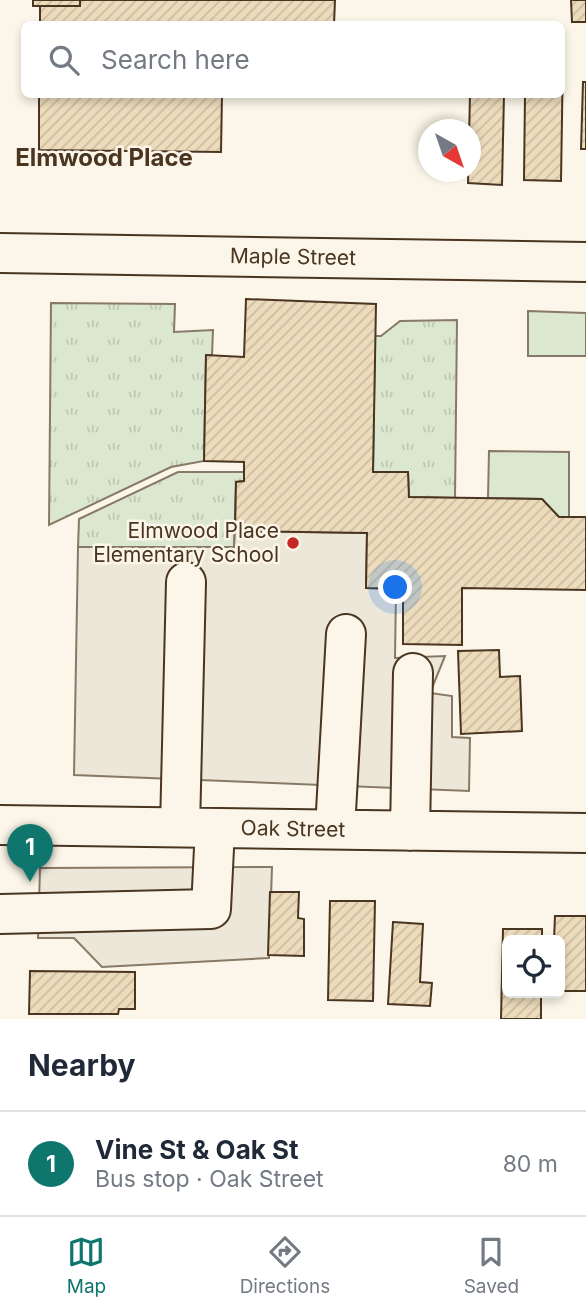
<!DOCTYPE html>
<html lang="en">
<head>
<meta charset="utf-8">
<style>
	body { margin:0; font-family:Inter,sans-serif; background:#f2f2f3; color:#1f2937 }
	.controls { position:absolute; right:21px; bottom:21px; display:grid; overflow:hidden; border-radius:10px; box-shadow:0 4px 10px #0003 }
	.controls button { width:63px; height:63px; display:grid; place-items:center; padding:0; border:0; border-bottom:2px solid #e0e1e3; background:#fff; color:#1f2937; font:35px sans-serif }
	.compass { position:absolute; left:418px; top:119px; width:63px; height:63px; border-radius:50%; background:#fff; box-shadow:0 4px 10px #0003; rotate:140deg }
	.you { position:absolute; left:396px; top:588px; width:24px; height:24px; margin:-18px; border:5px solid #fff; border-radius:50%; background:#1a73e8; box-shadow:0 0 0 10px #1a73e833 }
	.badge { display:grid; place-items:center; width:46px; height:46px; border-radius:50%; background:#0f766e; color:#fff; font-size:23px; font-weight:700 }
	.pin { position:absolute; translate:-50% -58px; filter:drop-shadow(0 2px 4px #0008) }
	.pin::after { content:''; position:absolute; top:37px; width:24px; height:21px; background:inherit; clip-path:polygon(0 0,100% 0,50% 100%) }
	.list { margin:0; padding:0; list-style:none }
	h2 { display:flex; justify-content:space-between; align-items:center; height:91px; margin:0; padding:0 28px; font-size:30px }
	h2 small { font-size:23px; font-weight:400; color:#747a83 }
	.list li { display:grid; grid-template-columns:46px 1fr auto; gap:21px; align-items:center; box-sizing:border-box; height:105px; padding:0 28px; border-top:2px solid #e0e1e3 }
	.list b { display:block; font-size:26px; white-space:nowrap }
	.list p { margin:0; font-size:23px; white-space:nowrap; color:#747a83 }
	.list em { font-size:23px; font-style:normal; color:#747a83 }
	.icon { flex:none; width:38px; height:38px; fill:none; stroke:currentColor; stroke-width:2; stroke-linecap:round; stroke-linejoin:round }
	.map { position:relative; flex:none; width:586px; height:1019px; overflow:hidden }
	.search { position:absolute; background:#fff; box-shadow:0 4px 10px #0003; left:21px; right:21px; top:21px; height:77px; display:flex; align-items:center; gap:18px; box-sizing:border-box; padding:0 24px; border-radius:10px; color:#747a83; font-size:26px }
	.sheet { height:196px; background:#fff }
	nav { display:flex; justify-content:space-around; align-items:center; box-sizing:border-box; height:98px; border-top:2px solid #e0e1e3; background:#fff; font-size:19px; color:#747a83 }
	nav a { display:grid; justify-items:center; gap:4px }
	nav .on { color:#0f766e }
	.map>svg:first-child { display:block }
</style>
</head>
<body>
<div class="map">
<svg width="586" height="1019" viewBox="0 0 586 1019">
	<defs>
		<pattern id="grass-tufts" width="24" height="20" patternUnits="userSpaceOnUse" patternTransform="scale(1.75)"><rect width="24" height="20" fill="#dce7d0"/><path d="M3 7l-1-3M5 7V3M7 7l1-3M15 17l-1-3M17 17v-4M19 17l1-3" fill="none" stroke="#bec7b2"/></pattern>
		<pattern id="building-hatch" width="6" height="6" patternUnits="userSpaceOnUse" patternTransform="scale(1.75)"><rect width="6" height="6" fill="#ecdcbc"/><path d="M-1 1l2-2M0 6l6-6M5 7l2-2" fill="none" stroke="#ccbda1"/></pattern>
	</defs>
	<rect width="100%" height="100%" fill="#fbf6e9"/>
	<path fill="url(#grass-tufts)" stroke="#887966" stroke-width="2" d="M 51,303 L 175,304 L 174,332 L 213,330 L 212,355 L 206,355 L 204,461 L 171,467 L 49,525 Z
		M 457,320 L 455,498 L 409,497 L 408,472 L 373,472 L 375,336 L 381,336 L 400,321 Z
		M 178,472 L 244,472 L 244,481 L 236,482 L 234,547 L 78,547 L 79,519 Z"/>
	<path fill="#dce7d0" stroke="#887966" stroke-width="2" d="M 528,311 L 586,313 L 586,356 L 528,356 Z
		M 489,451 L 569,452 L 569,517 L 559,517 L 542,499 L 488,498 Z"/>
	<path fill="#ede7d9" stroke="#887966" stroke-width="2" d="M 235,531 L 367,533 L 366,588 L 396,589 L 395,658 L 445,656 L 430,693 L 452,696 L 452,737 L 470,738 L 469,791 L 74,775 L 78,547 L 234,547 Z
		M 272,867 L 269,958 L 102,967 L 74,938 L 38,938 L 40,868 Z"/>
	<path fill="url(#building-hatch)" stroke="#4a3520" stroke-width="2" d="M 33,0 L 80,0 L 80,6 L 33,6 Z
		M 80,0 L 335,0 L 334,24 L 40,24 L 40,6 L 80,6 Z
		M 571,0 L 586,0 L 586,22 L 572,22 Z
		M 562,55 L 563,55 L 561,181 L 524,180 L 525,94 L 562,94 Z
		M 583,82 L 586,82 L 586,149 L 581,149 Z
		M 39,94 L 222,94 L 221,152 L 39,150 Z
		M 470,94 L 504,94 L 502,185 L 468,183 Z
		M 246,299 L 376,304 L 373,472 L 408,472 L 409,497 L 542,499 L 559,517 L 586,517 L 586,590 L 462,588 L 462,645 L 403,644 L 403,589 L 366,588 L 367,533 L 235,531 L 236,482 L 244,481 L 244,462 L 204,461 L 206,355 L 244,357 Z
		M 499,650 L 500,677 L 520,676 L 522,731 L 461,734 L 458,651 Z
		M 270,892 L 299,892 L 298,918 L 304,919 L 304,956 L 268,955 Z
		M 330,901 L 375,901 L 373,1001 L 328,1000 Z
		M 555,916 L 586,916 L 586,991 L 560,991 L 560,940 L 554,940 Z
		M 393,922 L 423,924 L 420,982 L 432,983 L 430,1006 L 388,1004 Z
		M 503,929 L 542,929 L 542,940 L 507,940 L 507,993 L 541,993 L 541,1019 L 501,1019 Z
		M 30,971 L 135,972 L 135,1009 L 119,1009 L 118,1014 L 29,1014 Z"/>
	<g fill="none" stroke-linecap="round" stroke-linejoin="round">
		<defs>
			<path id="minor" d="M 0,253 L 586,262
				M 0,825 L 586,833
				M 180,827 L 186,582
				M 335,829 L 346,634
				M 410,831 L 413,673
				M 0,914 L 211,909 L 215,828"/>
		</defs>
		<use href="#minor" stroke="#4a3520" stroke-width="42"/>
		<use href="#minor" stroke="#fbf6e9" stroke-width="38"/>
	</g>
	<circle fill="#c62828" stroke="#fbf6e9" stroke-width="2.5" cx="293" cy="543" r="7"/>
	<g text-anchor="middle" stroke-width="5" stroke-linejoin="round" paint-order="stroke">
		<g font-size="21" fill="#4a3520" stroke="#fbf6e9">
			<text transform="translate(293 257) rotate(1)" y="7">Maple Street</text>
			<text transform="translate(293 829) rotate(1)" y="7">Oak Street</text>
		</g>
		<g font-size="21" fill="#4a3520" stroke="#fbf6e9" text-anchor="end">
			<text x="279" y="538">Elmwood Place<tspan x="279" dy="24">Elementary School</tspan></text>
		</g>
		<g font-size="24" font-weight="bold" fill="#4a3520" stroke="#fbf6e9">
			<text x="104" y="166">Elmwood Place</text>
		</g>
	</g>
</svg>
<div class="controls">
<button><svg class="icon" aria-label="locate" viewBox="0 0 24 24"><circle cx="12" cy="12" r="6"/><path d="M12 2v4M12 18v4M2 12h4M18 12h4"/></svg></button>
</div>
<svg class="compass" viewBox="-18 -18 36 36"><path d="M0-13l5 13h-10z" fill="#e53935"/><path d="M0 13l5-13h-10z" fill="#747a83"/></svg>
<div class="you"></div>
<div class="pin badge" style="left:30px;top:882px">1</div>
<div class="search"><svg class="icon" aria-label="search" viewBox="0 0 24 24"><circle cx="10" cy="10" r="6"/><path d="M15 15l6 6"/></svg>Search here</div>
</div>
<section class="sheet">
<h2>Nearby<small></small></h2>
<ul class="list">
<li><span class="badge">1</span><div><b>Vine St &amp; Oak St</b><p>Bus stop · Oak Street</p></div><em>80 m</em></li>
</ul>
</section>
<nav>
<a class="on"><svg class="icon" aria-label="map" viewBox="0 0 24 24"><path d="M3 6l6-2 6 2 6-2v14l-6 2-6-2-6 2zM9 4v14M15 6v14"/></svg>Map</a>
<a><svg class="icon" aria-label="directions" viewBox="0 0 24 24"><path d="M12 3l9 9-9 9-9-9zM9 14v-3h6M13 9l2 2-2 2"/></svg>Directions</a>
<a><svg class="icon" aria-label="saved" viewBox="0 0 24 24"><path d="M7 4h10v16l-5-4-5 4z"/></svg>Saved</a>
</nav>
</body>
</html>
